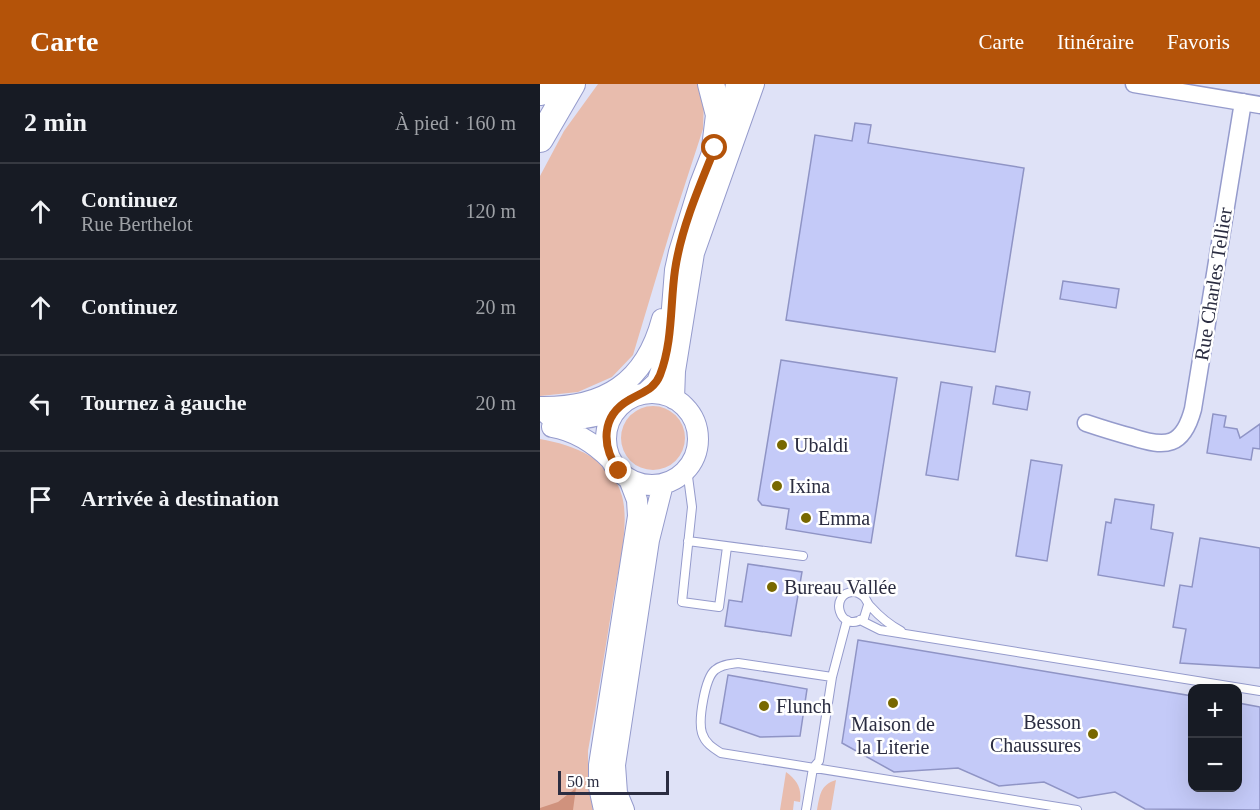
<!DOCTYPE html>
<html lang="fr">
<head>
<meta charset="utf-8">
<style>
	body { margin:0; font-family:"Times New Roman",serif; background:#242831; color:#f1f3f6 }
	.controls { position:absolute; right:18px; bottom:18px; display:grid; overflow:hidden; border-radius:12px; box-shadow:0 6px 24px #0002 }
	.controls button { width:54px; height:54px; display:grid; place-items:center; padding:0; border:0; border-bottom:2px solid #363941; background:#171b24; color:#f1f3f6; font:30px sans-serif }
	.scale { position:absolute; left:18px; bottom:15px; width:111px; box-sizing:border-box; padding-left:6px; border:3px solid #2b2d41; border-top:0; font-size:16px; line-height:21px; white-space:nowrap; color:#2b2d41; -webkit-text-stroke:4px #fff; paint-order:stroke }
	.stop { position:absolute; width:18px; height:18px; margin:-14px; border:4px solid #b45309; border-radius:50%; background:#fff }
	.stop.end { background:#b45309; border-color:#fff; box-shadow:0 2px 6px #0008 }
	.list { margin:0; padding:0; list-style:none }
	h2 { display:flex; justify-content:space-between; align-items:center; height:78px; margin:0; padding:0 24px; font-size:26px }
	h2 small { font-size:20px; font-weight:400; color:#9ea1a6 }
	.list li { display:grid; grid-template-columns:39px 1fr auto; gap:18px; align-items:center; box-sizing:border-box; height:96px; padding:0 24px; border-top:2px solid #363941 }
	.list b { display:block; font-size:22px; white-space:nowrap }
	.list p { margin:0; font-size:20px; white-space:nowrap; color:#9ea1a6 }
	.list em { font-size:20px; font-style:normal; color:#9ea1a6 }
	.icon { flex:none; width:33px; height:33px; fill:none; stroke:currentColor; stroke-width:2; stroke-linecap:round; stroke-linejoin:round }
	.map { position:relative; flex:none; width:720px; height:726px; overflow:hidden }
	header { display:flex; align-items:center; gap:36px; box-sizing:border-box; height:84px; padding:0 30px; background:#b45309; color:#fff }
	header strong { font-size:28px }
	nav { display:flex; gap:33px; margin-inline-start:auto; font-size:21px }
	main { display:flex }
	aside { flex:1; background:#171b24 }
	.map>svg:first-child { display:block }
</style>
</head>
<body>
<header>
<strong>Carte</strong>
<nav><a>Carte</a><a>Itinéraire</a><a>Favoris</a></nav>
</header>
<main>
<aside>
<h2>2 min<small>À pied · 160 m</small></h2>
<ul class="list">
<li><svg class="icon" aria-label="ahead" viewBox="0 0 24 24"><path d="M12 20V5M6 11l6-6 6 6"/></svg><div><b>Continuez</b><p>Rue Berthelot</p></div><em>120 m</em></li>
<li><svg class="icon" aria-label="ahead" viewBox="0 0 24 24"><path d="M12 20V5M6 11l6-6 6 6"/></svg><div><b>Continuez</b></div><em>20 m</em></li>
<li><svg class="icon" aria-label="left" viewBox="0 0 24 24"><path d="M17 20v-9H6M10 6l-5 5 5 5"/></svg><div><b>Tournez à gauche</b></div><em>20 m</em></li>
<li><svg class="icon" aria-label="arrive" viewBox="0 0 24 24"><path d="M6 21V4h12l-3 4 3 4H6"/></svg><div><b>Arrivée à destination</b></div></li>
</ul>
</aside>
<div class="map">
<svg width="720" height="726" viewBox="0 0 720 726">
	<rect width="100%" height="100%" fill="#dfe2f7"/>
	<path fill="#e8bcad" d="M 58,0 L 158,0 L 164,17 L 163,45 L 135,131 L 93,271 L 72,293 L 38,308 L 0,312 L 0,92 L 24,47 Z
		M81 354a32 32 0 1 1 64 0a32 32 0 1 1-64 0Z
		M 0,355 C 34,361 72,375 82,412 C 90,442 78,486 73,517 C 65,567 57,617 48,667 L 48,695 L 53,726 L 0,726 Z
		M 246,688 C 257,696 262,704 260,718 L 254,717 L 253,726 L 240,726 Z
		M 296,696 L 291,726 L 277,726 C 280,711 280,701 296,696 Z"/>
	<path fill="#d0927d" d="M 36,704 L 33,726 L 0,726 L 0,724 L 18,718 Z"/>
	<path fill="#c4caf8" stroke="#8f94c5" stroke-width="1.5" d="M 315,39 L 331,41 L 328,59 L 484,84 L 455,268 L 246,236 L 275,51 L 312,57 Z
		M 523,197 L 579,205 L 576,224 L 520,215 Z
		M 241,276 L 357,294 L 331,459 L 246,445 L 249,425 L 222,421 L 218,416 Z
		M 401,298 L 432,303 L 418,396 L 386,391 Z
		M 456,302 L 490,308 L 487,326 L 453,320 Z
		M 673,330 L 686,332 L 684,343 L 697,345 L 700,354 L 720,340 L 720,365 L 713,364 L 711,376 L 667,369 Z
		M 491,376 L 522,381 L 507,477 L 476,472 Z
		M 575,415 L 614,421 L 611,445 L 633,449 L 624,502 L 558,491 L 566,438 L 571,439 Z
		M 660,454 L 720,464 L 720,584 L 640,579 L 646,545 L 633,543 L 640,501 L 652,503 Z
		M 208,480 L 262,488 L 251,552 L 185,542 L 189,516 L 202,518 Z
		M 318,556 L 652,612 L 652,704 L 698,704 L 698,619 L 720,623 L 720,726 L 605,725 L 575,708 L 538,714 L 504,698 L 459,702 L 418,684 L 354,688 L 302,659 Z
		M 188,591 L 267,605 L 260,652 L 220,653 L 180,639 Z"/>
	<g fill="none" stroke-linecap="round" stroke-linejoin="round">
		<defs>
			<path id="service" d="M 147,385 L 152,423 L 142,518 L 179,523 L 187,463
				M 148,457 L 263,472
				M 328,521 L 324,534 C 299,551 288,508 314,508 C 317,508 320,510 323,512 C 327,515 327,520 331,523 C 340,533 350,541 361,547
				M 320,536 L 340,546 L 720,607
				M 292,593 L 198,579 C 191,580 182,580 175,586 C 165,594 158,636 162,649 C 165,659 173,664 181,669 L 537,726
				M 266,726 L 273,684 L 279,677 L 292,593 L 307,536"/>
			<path id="minor" d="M 594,0 L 720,21
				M 546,339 C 561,344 577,349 592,353 C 626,364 643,363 653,325 L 703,18"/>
			<path id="tertiary" d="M66 355a46 46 0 1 1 92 0a46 46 0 1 1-92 0Z
				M 104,310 L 117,298 L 123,281 L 130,249 L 135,186 L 139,168 L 160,100 L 194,12 L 196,0
				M 134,315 L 135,287 L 154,169 L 214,0
				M 0,323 C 64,324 105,299 122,235
				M 8,331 C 37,336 52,337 80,322
				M 12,343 C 36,347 54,359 71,376
				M 64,726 L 59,703 L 59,681 L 98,432 L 97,416 L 89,395
				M 84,726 L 77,709 L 75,681 L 109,456 L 123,400"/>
			<path id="primary" d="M 171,0 L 179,31 L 175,64
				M 0,8 L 5,0
				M 0,55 L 32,0"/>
		</defs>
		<use href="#service" stroke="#959bcc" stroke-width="10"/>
		<use href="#minor" stroke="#959bcc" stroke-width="19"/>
		<use href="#tertiary" stroke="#959bcc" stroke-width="22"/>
		<use href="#primary" stroke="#959bcc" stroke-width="28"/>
		<use href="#service" stroke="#fff" stroke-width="8"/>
		<use href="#minor" stroke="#fff" stroke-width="16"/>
		<use href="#tertiary" stroke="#fff" stroke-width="20"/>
		<use href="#primary" stroke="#fff" stroke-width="26"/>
	</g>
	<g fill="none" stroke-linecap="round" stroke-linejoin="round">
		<path stroke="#b45309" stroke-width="8" d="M 79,387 C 61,362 61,332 89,316 C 102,308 114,306 120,291 C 133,257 130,221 135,186 C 141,145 159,103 175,64"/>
	</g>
	<g fill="#786800" stroke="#fff" stroke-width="2">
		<circle cx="242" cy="361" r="6"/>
		<circle cx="237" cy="402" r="6"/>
		<circle cx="266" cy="434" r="6"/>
		<circle cx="232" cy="503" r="6"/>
		<circle cx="353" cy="619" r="6"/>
		<circle cx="224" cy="622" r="6"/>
		<circle cx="553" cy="650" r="6"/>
	</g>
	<g text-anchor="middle" stroke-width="5" stroke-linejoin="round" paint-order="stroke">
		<g font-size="20" fill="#2b2d41" stroke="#fff">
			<text transform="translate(673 200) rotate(-81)" y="7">Rue Charles Tellier</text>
		</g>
		<g font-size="20" fill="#2b2d41" stroke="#fff" text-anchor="start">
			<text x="254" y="368">Ubaldi</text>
			<text x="249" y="409">Ixina</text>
			<text x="278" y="441">Emma</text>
			<text x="244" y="510">Bureau Vallée</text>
			<text x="236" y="629">Flunch</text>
			<text x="541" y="645" text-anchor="end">Besson<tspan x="541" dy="23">Chaussures</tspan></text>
			<text x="353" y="647" text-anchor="middle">Maison de<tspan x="353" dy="23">la Literie</tspan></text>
		</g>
	</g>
</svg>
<div class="controls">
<button>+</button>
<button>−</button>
</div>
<div class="scale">50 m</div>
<div class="stop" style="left:175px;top:64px"></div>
<div class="stop end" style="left:79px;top:387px"></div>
</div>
</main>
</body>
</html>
